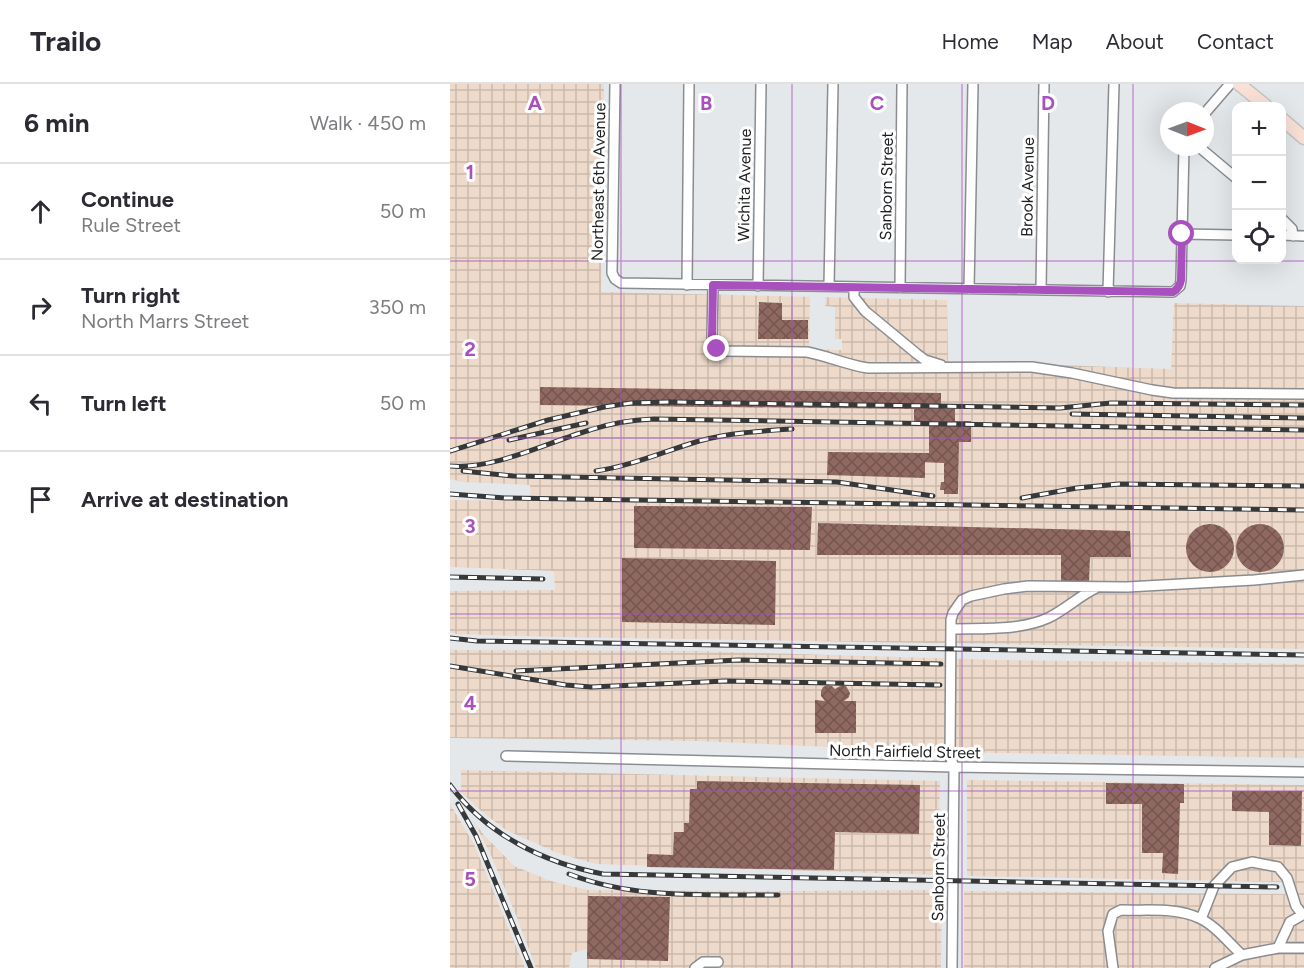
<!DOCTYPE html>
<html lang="en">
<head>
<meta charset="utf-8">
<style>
	body { margin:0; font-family:Figtree,sans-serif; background:#f7f7f7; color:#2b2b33 }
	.controls { position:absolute; right:18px; top:18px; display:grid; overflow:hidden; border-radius:12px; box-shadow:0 6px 24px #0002 }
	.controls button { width:54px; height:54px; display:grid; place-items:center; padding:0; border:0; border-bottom:2px solid #e1e1e2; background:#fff; color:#2b2b33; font:30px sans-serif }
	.compass { position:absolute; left:710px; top:18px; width:54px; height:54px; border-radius:50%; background:#fff; box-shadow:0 6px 24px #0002; rotate:91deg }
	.stop { position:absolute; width:18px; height:18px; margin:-14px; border:4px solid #a850bd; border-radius:50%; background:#fff }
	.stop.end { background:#a850bd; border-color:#fff; box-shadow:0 2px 6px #0008 }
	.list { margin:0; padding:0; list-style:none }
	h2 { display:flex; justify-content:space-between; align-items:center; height:78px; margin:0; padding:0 24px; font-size:26px }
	h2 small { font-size:20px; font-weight:400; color:#7c7c81 }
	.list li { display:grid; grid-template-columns:39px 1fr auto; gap:18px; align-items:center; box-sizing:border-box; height:96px; padding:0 24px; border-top:2px solid #e1e1e2 }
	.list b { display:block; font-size:22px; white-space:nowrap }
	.list p { margin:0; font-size:20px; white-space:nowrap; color:#7c7c81 }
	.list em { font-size:20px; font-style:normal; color:#7c7c81 }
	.icon { flex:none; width:33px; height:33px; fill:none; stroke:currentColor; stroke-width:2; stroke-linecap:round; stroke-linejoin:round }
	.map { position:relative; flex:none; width:854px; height:884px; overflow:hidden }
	header { display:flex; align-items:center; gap:36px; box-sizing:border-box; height:84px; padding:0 30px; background:#fff; border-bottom:2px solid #e1e1e2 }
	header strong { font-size:28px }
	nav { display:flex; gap:33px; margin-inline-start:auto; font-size:21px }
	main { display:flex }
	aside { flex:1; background:#fff }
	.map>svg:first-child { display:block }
</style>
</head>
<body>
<header>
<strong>Trailo</strong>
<nav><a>Home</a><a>Map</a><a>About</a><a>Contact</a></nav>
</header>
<main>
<aside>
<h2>6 min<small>Walk · 450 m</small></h2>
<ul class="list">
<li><svg class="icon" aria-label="ahead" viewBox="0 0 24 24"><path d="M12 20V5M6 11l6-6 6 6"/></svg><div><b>Continue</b><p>Rule Street</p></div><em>50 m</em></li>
<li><svg class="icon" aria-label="right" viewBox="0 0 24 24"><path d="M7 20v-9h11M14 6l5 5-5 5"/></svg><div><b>Turn right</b><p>North Marrs Street</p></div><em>350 m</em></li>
<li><svg class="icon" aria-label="left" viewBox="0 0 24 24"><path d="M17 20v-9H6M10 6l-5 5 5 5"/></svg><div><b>Turn left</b></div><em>50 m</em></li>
<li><svg class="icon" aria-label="arrive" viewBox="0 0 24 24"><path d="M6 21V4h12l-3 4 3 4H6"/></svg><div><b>Arrive at destination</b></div></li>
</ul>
</aside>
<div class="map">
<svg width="854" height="884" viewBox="0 0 854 884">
	<defs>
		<pattern id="industrial-grid" width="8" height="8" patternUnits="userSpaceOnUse" patternTransform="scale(1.5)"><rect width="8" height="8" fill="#eddaca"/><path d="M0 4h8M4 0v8" fill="none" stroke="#cbbbad"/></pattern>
		<pattern id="building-cross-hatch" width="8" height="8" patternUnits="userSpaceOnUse" patternTransform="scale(1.5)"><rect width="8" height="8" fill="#906862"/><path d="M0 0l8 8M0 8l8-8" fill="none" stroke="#755550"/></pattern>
	</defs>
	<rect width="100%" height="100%" fill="#e5e8eb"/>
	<path fill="url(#industrial-grid)" fill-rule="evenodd" d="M 0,0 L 154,0 L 151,208 L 497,216 L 498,277 L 721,285 L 724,219 L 854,222 L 854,565 L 105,553 L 6,550 L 0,547 L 0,507 L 105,506 L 104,487 L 0,483 L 0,416 L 81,417 L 80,401 L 12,398 L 0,395 ZM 360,213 L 375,213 L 375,222 L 385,223 L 385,255 L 392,255 L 392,266 L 359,265 Z
		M 0,566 L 247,567 L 551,576 L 854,580 L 854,674 L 495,668 L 247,657 L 0,654 Z
		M 11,686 L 490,697 L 488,791 L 146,780 L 110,770 L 56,746 L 31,727 L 11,708 Z
		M 517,696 L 854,701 L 854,884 L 514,884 L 514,807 L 835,810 L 833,798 L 517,792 Z
		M 0,720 L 24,760 L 75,884 L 0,884 Z
		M 24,738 L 34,751 L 64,782 L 104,798 L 138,806 L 339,807 L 492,806 L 491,884 L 137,884 L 137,865 L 122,869 L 119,884 L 86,884 L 66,831 L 40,769 Z"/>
	<path fill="url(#building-cross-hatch)" d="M 309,218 L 332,219 L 332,236 L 358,236 L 358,255 L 308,255 Z
		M 90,303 L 491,309 L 491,324 L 505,325 L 505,337 L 521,337 L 521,358 L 509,358 L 508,410 L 494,410 L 494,406 L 490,406 L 491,398 L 494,398 L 494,379 L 475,378 L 475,394 L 377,391 L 378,368 L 479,369 L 479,342 L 464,342 L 464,325 L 90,321 Z
		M 184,422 L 362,423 L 360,466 L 184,464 Z
		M 368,439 L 680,447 L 681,473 L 640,473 L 639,498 L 611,498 L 611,471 L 367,471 Z
		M786 464a24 24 0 1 1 48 0a24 24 0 1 1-48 0Z
		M736 464a24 24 0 1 1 48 0a24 24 0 1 1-48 0Z
		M 172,474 L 326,477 L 325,541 L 172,538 Z
		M 377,601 L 382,602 L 385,605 L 392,601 L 396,602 L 400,609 L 399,613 L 394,617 L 406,617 L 406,649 L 365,649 L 365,616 L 375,617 L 371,612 L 371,607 L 373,603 Z
		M 247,697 L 470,701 L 469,750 L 385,748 L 384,786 L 197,783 L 197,770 L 223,771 L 224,748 L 234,748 L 234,739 L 239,739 L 240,705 L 247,705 Z
		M 656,699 L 734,700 L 734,719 L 730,719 L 728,790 L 712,789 L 713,769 L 692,769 L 692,720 L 656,720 Z
		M 782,707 L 852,707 L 851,762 L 819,761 L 819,728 L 782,727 Z
		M 138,812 L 220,813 L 218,877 L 137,875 Z"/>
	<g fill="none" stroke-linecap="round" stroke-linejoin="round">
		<defs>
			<path id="minor" d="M 165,0 L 162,189 L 165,195 L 171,199 L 723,208 L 730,202 L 731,196 L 734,63
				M 755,29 L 780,0
				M 749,63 L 786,94
				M 832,135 L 842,145 L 843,152
				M 732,150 L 786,151
				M 832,151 L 854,152
				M 237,201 L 239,0
				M 263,201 L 262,253 C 264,261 266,264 273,267 L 357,268 C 378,272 397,281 418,284 L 582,283 L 622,289 L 702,306 L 723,309 L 854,310
				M 308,202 L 311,0
				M 379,202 L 383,0
				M 404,203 L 404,213 L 415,227 L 467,270 L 475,276 L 491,281
				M 450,204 L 452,0
				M 519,205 L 523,0
				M 591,206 L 594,0
				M 658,208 L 664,0
				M 501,545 C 533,544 569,547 598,534 C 615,526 629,512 646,504
				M 56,672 L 504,683 L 854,688
				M 751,835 L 764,802 L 782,783 L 802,778 L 828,783 L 837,794 L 846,822 L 852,830
				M 828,864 L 840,838 L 854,830
				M 245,884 L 253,878 L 268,878
				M 502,884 L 504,683 L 500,672 L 501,536 L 503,529 L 512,516 L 521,512 L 554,505 L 578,502 L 677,503 L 804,496 L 854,491
				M 663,884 L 658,847 L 663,830 L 671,826 C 697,827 726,823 749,834 C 765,841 779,859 792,871
				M 765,884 L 792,871 L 828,864 L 854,864"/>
			<path id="major" d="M 789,0 L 816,22
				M 832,35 L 854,54"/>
		</defs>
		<use href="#minor" stroke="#8a8c90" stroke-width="12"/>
		<use href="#major" stroke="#c4c4c5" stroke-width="15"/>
		<use href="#minor" stroke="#fff" stroke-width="9"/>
		<use href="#major" stroke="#fae1d6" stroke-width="12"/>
		<defs>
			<path id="rail" d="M 622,330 L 854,334
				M 59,356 L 136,339
				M 0,367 L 98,336 L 154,323 L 181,319 L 220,318 L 610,324 L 661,319 L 854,321
				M 0,382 C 44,386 98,358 140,346 C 161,339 182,336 204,335 L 854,346
				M 13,387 L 63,392 L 387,398 L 483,412
				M 146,387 C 181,382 215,367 249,357 C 279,349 311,347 342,345
				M 0,410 L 55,414 L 854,426
				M 572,414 L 627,404 L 669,400 L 854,402
				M 0,493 L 93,495
				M 0,554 L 27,557 L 93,558 L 854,571
				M 0,582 L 116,601 L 141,603 L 276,597 L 490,601
				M 66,587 L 289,576 L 491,580
				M 0,701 C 36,750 94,779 153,790 L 827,803
				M 8,720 L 26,752 L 81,884
				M 119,790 C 186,816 258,810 328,811"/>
		</defs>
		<use href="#rail" stroke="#363839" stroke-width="5"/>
		<use href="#rail" stroke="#fff" stroke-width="3" stroke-dasharray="9" stroke-linecap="butt"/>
	</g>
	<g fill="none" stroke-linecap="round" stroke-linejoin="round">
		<path stroke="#a850bd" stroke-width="8" d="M 267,265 L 263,260 L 262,253 L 263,201 L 723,208 C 728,205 730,202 731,196 L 732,150"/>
	</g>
	<path fill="none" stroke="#a850bd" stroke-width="1.5" stroke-opacity="0.55" d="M 171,0 L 171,884M 342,0 L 342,884M 512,0 L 512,884M 683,0 L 683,884M 0,177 L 854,177M 0,354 L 854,354M 0,530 L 854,530M 0,707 L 854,707"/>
	<g text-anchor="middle" stroke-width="6" stroke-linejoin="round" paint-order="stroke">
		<g font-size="16" fill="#1d1e1f" stroke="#fff">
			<text transform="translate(148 98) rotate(-89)" y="6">Northeast 6th Avenue</text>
			<text transform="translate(294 101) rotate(-89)" y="6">Wichita Avenue</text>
			<text transform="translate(436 102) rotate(-89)" y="6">Sanborn Street</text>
			<text transform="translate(577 103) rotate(-89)" y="6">Brook Avenue</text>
			<text transform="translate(455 667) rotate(1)" y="6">North Fairfield Street</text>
			<text transform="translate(488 783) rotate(-89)" y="6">Sanborn Street</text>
		</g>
	</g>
	<g font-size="20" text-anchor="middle" font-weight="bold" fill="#a850bd" stroke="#fff" stroke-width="6" stroke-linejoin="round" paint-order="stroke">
		<text x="85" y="26">A</text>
		<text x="256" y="26">B</text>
		<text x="427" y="26">C</text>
		<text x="598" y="26">D</text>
		<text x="20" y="95">1</text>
		<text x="20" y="272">2</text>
		<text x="20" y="449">3</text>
		<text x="20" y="626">4</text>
		<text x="20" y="802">5</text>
	</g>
</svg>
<div class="controls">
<button>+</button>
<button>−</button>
<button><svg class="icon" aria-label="locate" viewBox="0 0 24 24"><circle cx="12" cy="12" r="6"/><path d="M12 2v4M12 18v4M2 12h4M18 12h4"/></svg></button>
</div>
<svg class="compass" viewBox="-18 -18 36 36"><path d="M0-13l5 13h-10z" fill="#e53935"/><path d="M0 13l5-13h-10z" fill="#7c7c81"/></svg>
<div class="stop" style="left:732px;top:150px"></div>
<div class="stop end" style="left:267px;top:265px"></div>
</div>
</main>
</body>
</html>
